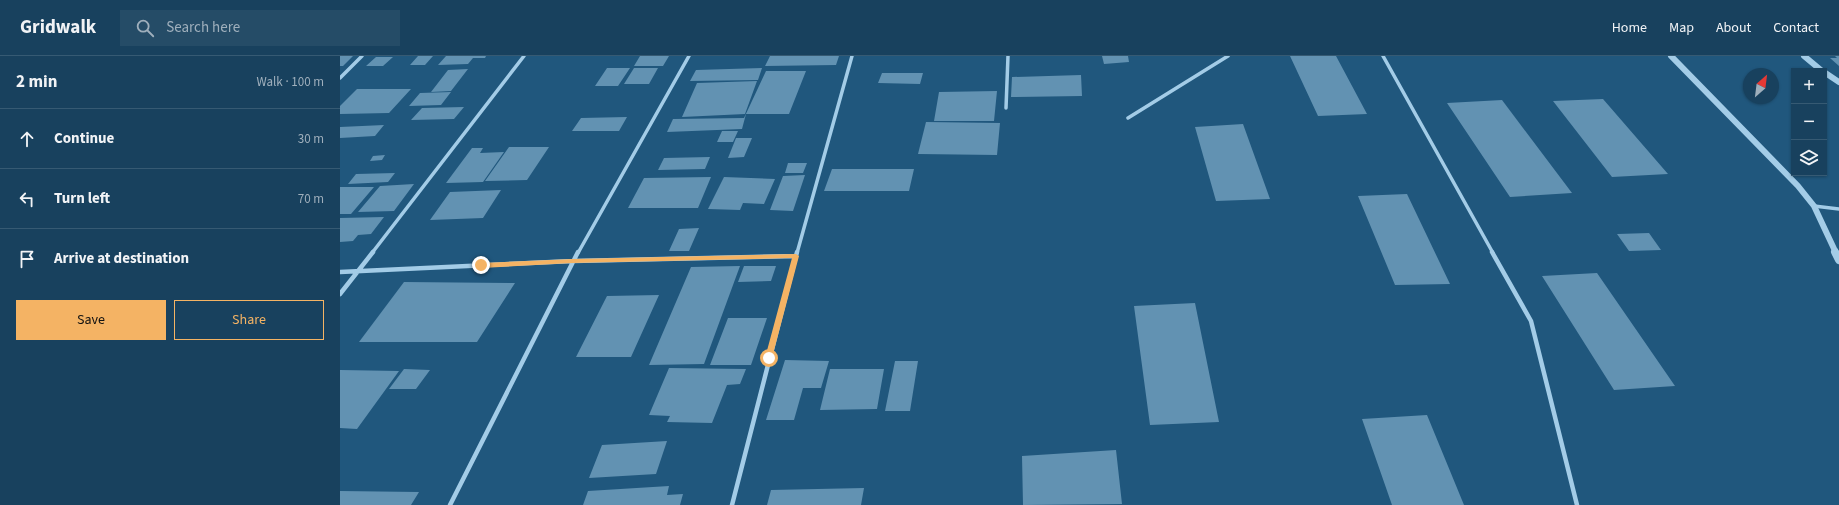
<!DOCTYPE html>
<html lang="en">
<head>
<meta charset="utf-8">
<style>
	body { margin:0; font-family:"Source Sans 3",sans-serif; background:#254c67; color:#f1f3f6 }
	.controls { position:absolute; right:12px; top:12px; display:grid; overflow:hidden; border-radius:0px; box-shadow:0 1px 3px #0004 }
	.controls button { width:36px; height:36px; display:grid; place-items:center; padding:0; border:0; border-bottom:1px solid #365a73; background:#18415e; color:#f1f3f6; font:20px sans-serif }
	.compass { position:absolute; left:1403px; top:12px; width:36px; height:36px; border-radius:50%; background:#18415e; box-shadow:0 1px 3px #0004; rotate:28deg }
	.stop { position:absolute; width:12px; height:12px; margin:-9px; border:3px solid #f4b364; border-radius:50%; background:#fff }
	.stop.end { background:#f4b364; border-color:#fff; box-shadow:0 1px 4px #0008 }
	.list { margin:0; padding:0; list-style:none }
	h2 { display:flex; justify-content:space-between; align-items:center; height:52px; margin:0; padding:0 16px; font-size:17px }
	h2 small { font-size:13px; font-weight:400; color:#9fafbc }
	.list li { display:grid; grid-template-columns:26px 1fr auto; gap:12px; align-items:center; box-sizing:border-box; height:60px; padding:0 16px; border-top:1px solid #365a73 }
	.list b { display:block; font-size:15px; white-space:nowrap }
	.list em { font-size:13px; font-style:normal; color:#9fafbc }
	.actions { display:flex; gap:8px; padding:12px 16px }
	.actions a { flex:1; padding:9px 0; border:1px solid #f4b364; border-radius:0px; text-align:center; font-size:14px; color:#f4b364 }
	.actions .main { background:#f4b364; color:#111 }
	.icon { flex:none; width:22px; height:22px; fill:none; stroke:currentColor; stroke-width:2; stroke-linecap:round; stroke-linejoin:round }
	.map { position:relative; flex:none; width:1499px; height:449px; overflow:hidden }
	header { display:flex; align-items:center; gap:24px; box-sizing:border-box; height:56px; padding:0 20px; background:#18415e; border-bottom:1px solid #365a73 }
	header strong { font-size:19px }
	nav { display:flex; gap:22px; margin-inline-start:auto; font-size:14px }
	.search { width:280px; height:36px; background:#254c67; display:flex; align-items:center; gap:10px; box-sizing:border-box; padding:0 14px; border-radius:0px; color:#9fafbc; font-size:15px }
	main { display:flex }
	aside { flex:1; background:#18415e }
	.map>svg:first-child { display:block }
</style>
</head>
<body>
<header>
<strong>Gridwalk</strong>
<div class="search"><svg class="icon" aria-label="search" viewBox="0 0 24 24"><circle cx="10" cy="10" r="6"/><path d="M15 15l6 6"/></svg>Search here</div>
<nav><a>Home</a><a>Map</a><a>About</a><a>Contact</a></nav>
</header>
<main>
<aside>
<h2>2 min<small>Walk · 100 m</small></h2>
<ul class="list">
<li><svg class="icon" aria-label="ahead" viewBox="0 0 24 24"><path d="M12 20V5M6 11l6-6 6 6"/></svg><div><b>Continue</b></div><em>30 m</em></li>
<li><svg class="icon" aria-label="left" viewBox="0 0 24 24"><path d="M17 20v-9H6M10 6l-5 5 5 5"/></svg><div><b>Turn left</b></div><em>70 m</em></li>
<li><svg class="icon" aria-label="arrive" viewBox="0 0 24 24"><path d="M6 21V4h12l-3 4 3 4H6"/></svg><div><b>Arrive at destination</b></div></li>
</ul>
<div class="actions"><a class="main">Save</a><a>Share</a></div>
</aside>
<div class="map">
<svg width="1499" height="449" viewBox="0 0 1499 449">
	<rect width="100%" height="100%" fill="#20577d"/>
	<path fill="#6292b2" d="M 0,0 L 13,0 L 3,10 L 0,10 Z
		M 78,0 L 93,0 L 85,9 L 70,9 Z
		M 106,0 L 146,0 L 145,2 L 133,2 L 128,8 L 98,9 Z
		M 300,0 L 329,0 L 323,10 L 294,10 Z
		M 430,0 L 499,0 L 496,9 L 425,10 Z
		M 762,0 L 788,0 L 789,6 L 764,8 Z
		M 950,0 L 996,0 L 1027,58 L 978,60 Z
		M 1495,0 L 1499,0 L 1499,10 L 1490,2 L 1497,2 Z
		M 36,1 L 53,1 L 43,10 L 26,10 Z
		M 267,12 L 290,12 L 278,30 L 255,30 Z
		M 294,12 L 318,12 L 309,28 L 284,28 Z
		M 422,12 L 418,24 L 350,25 L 356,14 Z
		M 128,13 L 111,35 L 91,36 L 108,14 Z
		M 426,15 L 466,15 L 449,58 L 406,58 L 402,73 L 327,76 L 333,63 L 404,62 Z
		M 542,17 L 583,17 L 580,28 L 538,27 Z
		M 741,19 L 742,40 L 671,41 L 672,21 Z
		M 417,25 L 405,58 L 342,61 L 357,27 Z
		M 17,33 L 71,33 L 49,57 L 0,58 L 0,50 Z
		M 657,35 L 654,65 L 594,65 L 599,36 Z
		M 111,36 L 101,49 L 69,50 L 80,37 Z
		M 1263,43 L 1328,118 L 1272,121 L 1213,45 Z
		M 1162,44 L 1232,137 L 1170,141 L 1107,47 Z
		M 124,51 L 114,63 L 71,64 L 82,52 Z
		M 287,61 L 279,75 L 232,75 L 241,62 Z
		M 586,66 L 660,67 L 657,99 L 578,98 Z
		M 903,68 L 930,143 L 876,145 L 855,71 Z
		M 44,69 L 35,80 L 0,82 L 0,71 Z
		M 382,75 L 398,75 L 393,86 L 377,86 Z
		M 396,82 L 412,82 L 404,101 L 388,102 Z
		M 169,91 L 209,91 L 187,124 L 145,125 Z
		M 132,92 L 143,92 L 140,97 L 164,96 L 143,126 L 106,127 Z
		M 45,99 L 42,104 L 30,105 L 33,100 Z
		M 370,101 L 365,113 L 318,114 L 324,102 Z
		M 448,107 L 467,107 L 463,117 L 445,117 Z
		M 492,113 L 574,113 L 569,135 L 484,135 Z
		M 55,117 L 48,126 L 8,128 L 16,118 Z
		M 465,119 L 453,155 L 430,154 L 443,120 Z
		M 371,121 L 358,152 L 288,152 L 304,122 Z
		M 384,121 L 435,123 L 424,148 L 403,147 L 400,154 L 368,153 Z
		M 74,128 L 54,155 L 18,156 L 40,130 Z
		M 0,131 L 34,131 L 11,158 L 0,158 Z
		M 161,134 L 143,162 L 90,164 L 110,136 Z
		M 1067,138 L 1110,228 L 1055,229 L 1018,140 Z
		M 44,161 L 31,178 L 18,179 L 13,185 L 0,186 L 0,162 Z
		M 359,172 L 349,195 L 329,195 L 339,173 Z
		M 1309,177 L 1321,194 L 1289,195 L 1277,178 Z
		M 400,210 L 364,308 L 309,309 L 351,211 Z
		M 404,210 L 436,210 L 431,225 L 398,226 Z
		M 1257,217 L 1335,330 L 1274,334 L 1202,220 Z
		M 64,226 L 175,227 L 137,286 L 19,286 Z
		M 319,239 L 291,301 L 236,301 L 267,240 Z
		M 855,247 L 879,366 L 810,369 L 794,250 Z
		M 388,262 L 427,262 L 411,309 L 370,309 Z
		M 445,304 L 489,305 L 481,332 L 463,332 L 454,364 L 426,364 Z
		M 555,305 L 578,305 L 570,355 L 545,355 Z
		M 329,312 L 406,313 L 400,328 L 387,329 L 372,367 L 327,366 L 330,360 L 309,359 Z
		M 64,313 L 90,314 L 76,333 L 49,333 Z
		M 490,313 L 544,313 L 537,353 L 480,354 Z
		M 0,314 L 59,315 L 17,373 L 0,372 Z
		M 1087,359 L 1124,449 L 1052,449 L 1022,363 Z
		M 327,385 L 316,418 L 249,422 L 262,389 Z
		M 776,394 L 782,448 L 683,449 L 682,400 Z
		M 329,430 L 327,439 L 343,438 L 340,449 L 243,449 L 248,435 Z
		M 524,432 L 521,449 L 427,449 L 431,434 Z
		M 0,435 L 79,436 L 71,449 L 0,449 Z"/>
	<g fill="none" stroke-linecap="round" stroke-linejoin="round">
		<path stroke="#a3cce7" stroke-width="3.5" d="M 1043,0 L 1153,197
			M 0,22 L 22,0
			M 666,52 L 668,0
			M 788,62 L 888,0
			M 1474,150 L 1499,153
			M 32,197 L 184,0
			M 238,197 L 349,0
			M 457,197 L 512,0"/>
		<path stroke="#a3cce7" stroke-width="4.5" d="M 1152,196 L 1191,265 L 1237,449
			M 0,216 L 233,205 L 456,200
			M 0,238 L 33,196
			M 110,449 L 238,196
			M 392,449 L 457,196"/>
		<path stroke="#a3cce7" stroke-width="6" d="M 1331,0 L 1458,130 L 1474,150 L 1496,197
			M 1464,0 L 1482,15
			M 1484,16 L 1499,26"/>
		<path stroke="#a3cce7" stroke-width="8" d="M 1495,196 L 1499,204"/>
	</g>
	<path fill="#f4b364" d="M 456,198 L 459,200 L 432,302 L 429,305 L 425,302 L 452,202 L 233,207 L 141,212 L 138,209 L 141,207 L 233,203 Z"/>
</svg>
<div class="controls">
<button>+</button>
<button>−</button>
<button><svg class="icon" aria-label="layers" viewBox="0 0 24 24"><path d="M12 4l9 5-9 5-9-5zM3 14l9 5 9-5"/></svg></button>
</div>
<svg class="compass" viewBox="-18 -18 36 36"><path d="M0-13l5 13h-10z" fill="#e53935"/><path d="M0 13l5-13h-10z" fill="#9fafbc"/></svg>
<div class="stop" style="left:429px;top:302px"></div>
<div class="stop end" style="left:141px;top:209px"></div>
</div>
</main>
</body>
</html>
